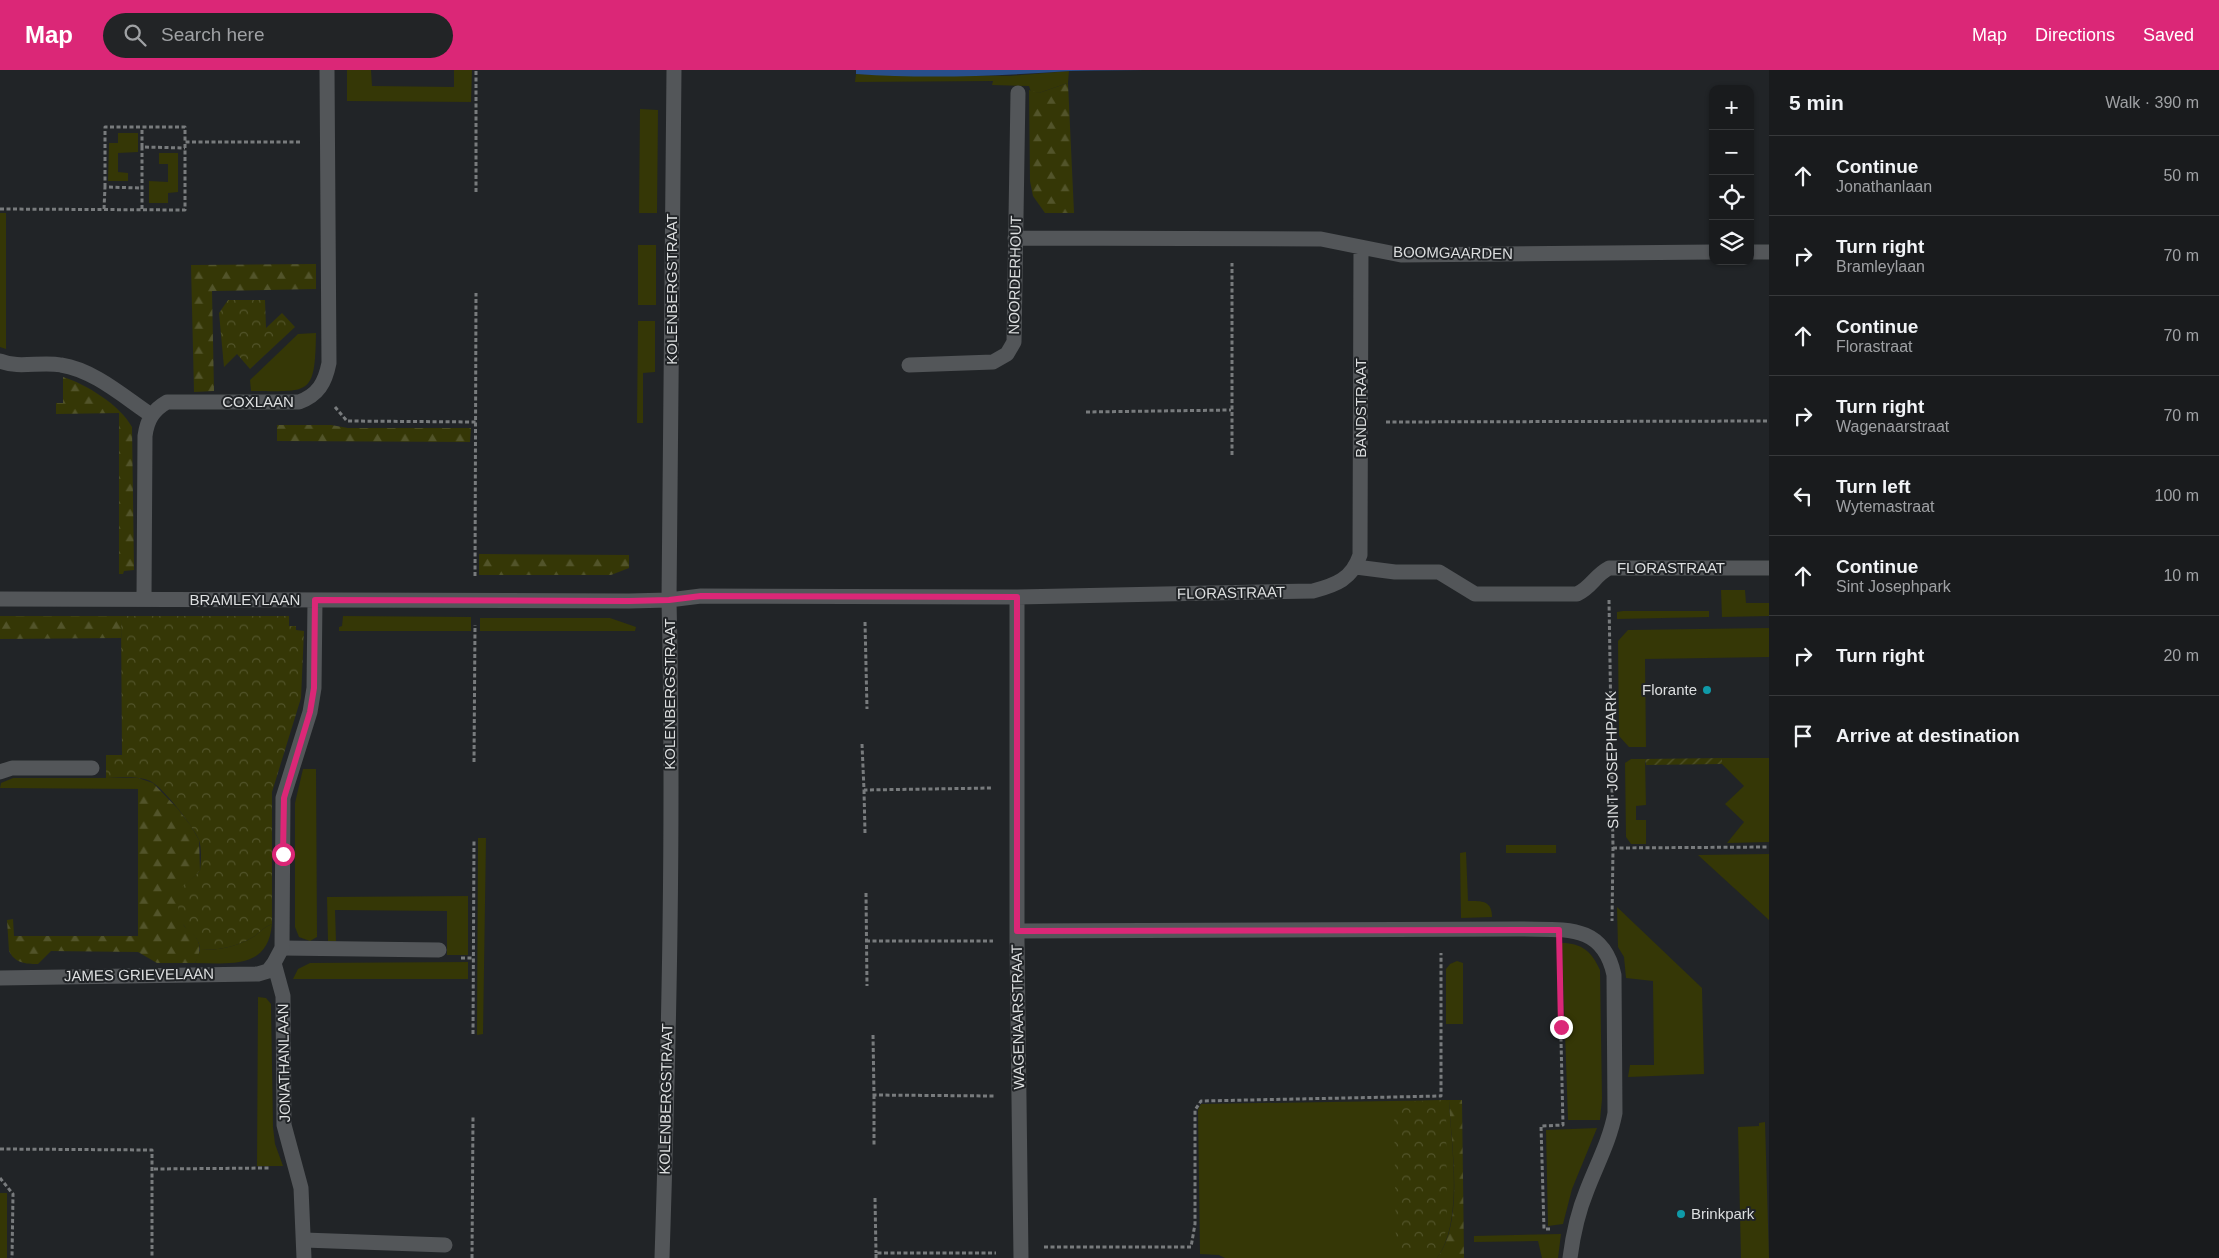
<!DOCTYPE html>
<html lang="en">
<head>
<meta charset="utf-8">
<style>
	body { margin:0; font-family:Arial,sans-serif; background:#222426; color:#f1f3f6 }
	.controls { position:absolute; right:15px; top:15px; display:grid; overflow:hidden; border-radius:10px; box-shadow:0 1px 4px #0004 }
	.controls button { width:45px; height:45px; display:grid; place-items:center; padding:0; border:0; border-bottom:1px solid #37393b; background:#191b1d; color:#f1f3f6; font:25px sans-serif }
	.stop { position:absolute; width:15px; height:15px; margin:-11px; border:4px solid #db2777; border-radius:50%; background:#fff }
	.stop.end { background:#db2777; border-color:#fff; box-shadow:0 1px 5px #0008 }
	.list { margin:0; padding:0; list-style:none }
	h2 { display:flex; justify-content:space-between; align-items:center; height:65px; margin:0; padding:0 20px; font-size:21px }
	h2 small { font-size:16px; font-weight:400; color:#9fa1a4 }
	.list li { display:grid; grid-template-columns:32px 1fr auto; gap:15px; align-items:center; box-sizing:border-box; height:80px; padding:0 20px; border-top:1px solid #37393b }
	.list b { display:block; font-size:19px; white-space:nowrap }
	.list p { margin:0; font-size:16px; white-space:nowrap; color:#9fa1a4 }
	.list em { font-size:16px; font-style:normal; color:#9fa1a4 }
	.icon { flex:none; width:28px; height:28px; fill:none; stroke:currentColor; stroke-width:2; stroke-linecap:round; stroke-linejoin:round }
	.map { position:relative; flex:none; width:1769px; height:1188px; overflow:hidden }
	header { display:flex; align-items:center; gap:30px; box-sizing:border-box; height:70px; padding:0 25px; background:#db2777; color:#fff }
	header strong { font-size:24px }
	nav { display:flex; gap:28px; margin-inline-start:auto; font-size:18px }
	.search { width:350px; height:45px; background:#222426; display:flex; align-items:center; gap:12px; box-sizing:border-box; padding:0 18px; border-radius:28px; color:#9fa1a4; font-size:19px }
	main { display:flex }
	aside { flex:1; background:#191b1d }
	.map>svg:first-child { display:block }
</style>
</head>
<body>
<header>
<strong>Map</strong>
<div class="search"><svg class="icon" aria-label="search" viewBox="0 0 24 24"><circle cx="10" cy="10" r="6"/><path d="M15 15l6 6"/></svg>Search here</div>
<nav><a>Map</a><a>Directions</a><a>Saved</a></nav>
</header>
<main>
<div class="map">
<svg width="1769" height="1188" viewBox="0 0 1769 1188">
	<defs>
		<pattern id="forest-firs" width="22" height="20" patternUnits="userSpaceOnUse" patternTransform="scale(1.25)"><rect width="22" height="20" fill="#353706"/><path d="M5 1l3.5 6h-7zM16 11l3.5 6h-7z" fill="#52542a"/></pattern>
		<pattern id="park-crowns" width="20" height="18" patternUnits="userSpaceOnUse" patternTransform="scale(1.25)"><rect width="20" height="18" fill="#353706"/><path d="M2 6a3 3 0 1 1 6 0M12 15a3 3 0 1 1 6 0" fill="none" stroke="#52542a"/></pattern>
		<pattern id="garden-furrows" width="10" height="10" patternUnits="userSpaceOnUse" patternTransform="scale(1.25)"><rect width="10" height="10" fill="#353706"/><path d="M-1 1l2-2M0 10L10 0M9 11l2-2" fill="none" stroke="#52542a"/></pattern>
	</defs>
	<rect width="100%" height="100%" fill="#212427"/>
	<path fill="#353706" d="M 347,0 L 371,0 L 372,16 L 454,17 L 454,0 L 472,0 L 471,32 L 347,31 Z
		M 1069,1 L 1068,13 L 1039,23 L 1031,22 L 1029,16 L 992,15 L 993,11 L 855,12 L 856,4 L 1010,6 Z
		M 640,39 L 658,40 L 657,143 L 639,143 Z
		M 118,63 L 138,63 L 138,82 L 118,83 L 118,102 L 128,103 L 128,111 L 108,111 L 109,73 L 118,73 Z
		M 159,83 L 178,83 L 178,122 L 168,123 L 168,133 L 149,133 L 149,111 L 168,112 L 168,94 L 159,94 Z
		M 0,143 L 6,143 L 6,279 L 0,277 Z
		M 638,175 L 656,175 L 656,235 L 638,235 Z
		M 638,251 L 655,251 L 655,302 L 643,303 L 643,353 L 637,353 Z
		M 316,263 C 315,327 310,321 251,321 L 250,310 L 298,264 Z
		M 1721,520 L 1745,520 L 1746,533 L 1769,533 L 1769,546 L 1722,547 Z
		M 1709,541 L 1709,547 L 1617,549 L 1617,542 L 1623,541 Z
		M 343,546 L 471,547 L 471,561 L 339,561 L 339,557 L 342,556 Z
		M 480,548 L 610,548 L 636,557 L 635,561 L 480,561 Z
		M 1769,558 L 1769,587 L 1645,589 L 1646,677 L 1629,677 L 1619,666 L 1618,571 L 1628,560 Z
		M 1722,688 L 1769,688 L 1769,772 L 1727,773 L 1744,752 L 1725,734 L 1744,716 L 1722,694 Z
		M 1631,689 L 1645,689 L 1646,735 L 1636,736 L 1636,750 L 1646,750 L 1646,774 L 1631,774 L 1626,767 L 1625,693 Z
		M 303,699 L 316,699 L 317,867 L 310,871 L 299,867 L 295,857 L 295,733 Z
		M 13,708 L 138,708 L 138,719 L 0,718 L 1,713 Z
		M 478,768 L 486,768 L 483,964 L 477,965 Z
		M 1506,775 L 1556,775 L 1556,783 L 1506,783 Z
		M 1466,782 L 1468,831 C 1481,831 1492,830 1492,847 L 1461,848 L 1460,783 Z
		M 1769,784 L 1769,850 L 1698,785 Z
		M 468,826 L 468,885 L 447,885 L 447,841 L 335,840 L 336,871 L 328,871 L 327,827 Z
		M 1617,837 L 1702,918 L 1704,1004 L 1628,1007 L 1630,995 L 1654,995 L 1653,911 L 1626,908 L 1624,887 L 1618,877 Z
		M 272,854 C 268,900 230,893 195,893 L 200,880 C 220,880 236,877 253,867 C 261,862 263,857 272,854 Z
		M 1562,873 C 1582,873 1592,882 1600,900 L 1602,1029 L 1600,1050 L 1568,1050 Z
		M 1457,891 L 1463,893 L 1463,954 L 1446,954 L 1446,899 L 1450,894 Z
		M 468,892 L 468,909 L 293,909 L 298,899 L 310,893 Z
		M 258,927 L 266,928 L 271,934 L 273,1057 L 275,1074 L 283,1096 L 257,1096 Z
		M 1449,1030 C 1451,1074 1464,1152 1437,1188 L 1225,1188 L 1219,1185 L 1200,1184 L 1198,1040 L 1201,1034 Z
		M 1765,1052 L 1769,1188 L 1741,1188 L 1738,1057 L 1759,1056 L 1759,1053 Z
		M 1597,1058 L 1572,1119 L 1563,1154 L 1548,1156 L 1546,1060 Z
		M 0,1123 L 7,1123 L 7,1188 L 0,1188 Z
		M 1561,1164 L 1558,1188 L 1542,1188 L 1538,1171 L 1474,1172 L 1474,1166 Z"/>
	<path fill="url(#forest-firs)" d="M 1068,13 L 1074,143 L 1045,143 L 1033,126 L 1030,111 L 1029,20 L 1039,23 Z
		M 316,194 L 316,219 L 212,221 L 214,321 L 194,322 L 191,195 Z
		M 63,307 C 86,314 120,335 132,357 L 134,500 L 124,501 L 123,504 L 119,504 L 119,343 L 56,344 L 56,333 L 63,333 Z
		M 277,355 L 331,355 L 348,358 L 471,358 L 470,372 L 277,371 Z
		M 479,484 L 629,485 L 629,498 L 611,505 L 479,505 Z
		M 0,546 L 121,546 L 121,568 L 0,569 Z
		M 138,708 L 153,713 L 178,739 L 191,756 L 199,770 L 200,801 L 178,822 L 184,856 C 199,867 204,876 195,893 L 157,893 L 138,882 L 51,881 L 38,894 C 25,894 15,893 9,881 L 7,850 L 13,849 L 14,866 L 138,866 Z
		M 1449,1030 L 1462,1030 L 1464,1188 L 1437,1188 C 1465,1152 1451,1074 1449,1030 Z"/>
	<path fill="url(#park-crowns)" d="M 228,230 L 265,230 L 266,258 L 282,243 L 295,257 L 250,299 L 237,284 L 224,297 L 219,243 Z
		M 121,546 L 289,546 L 289,556 L 296,556 L 296,560 L 304,561 L 301,628 L 272,722 L 272,854 C 263,857 261,862 253,867 C 236,877 220,880 200,880 C 200,864 186,863 181,850 C 177,842 178,830 178,821 L 200,801 C 201,791 202,779 199,770 C 194,757 164,719 152,712 C 139,705 121,708 106,708 L 106,685 L 122,685 Z
		M 1446,1030 L 1447,1159 L 1438,1178 L 1396,1178 L 1394,1032 Z"/>
	<path fill="url(#garden-furrows)" d="M 1722,688 L 1722,694 L 1646,695 L 1645,689 Z"/>
	<path fill="#284f8a" d="M 856,0 L 1170,0 C 1137,0 1103,0 1070,1 C 999,6 927,9 856,4 Z"/>
	<g fill="none" stroke-linecap="round" stroke-linejoin="round">
		<path stroke="#787b7d" stroke-width="3" stroke-dasharray="4 2.5" stroke-linecap="butt" d="M 142,77 L 142,58
			M 105,117 L 105,57 L 185,57 L 185,72
			M 476,122 L 476,0
			M 0,139 L 185,140 L 185,72 L 302,72
			M 104,139 L 105,117 L 142,118
			M 142,139 L 142,77 L 185,78
			M 335,337 L 347,351 L 476,352
			M 1086,342 L 1231,340
			M 1386,352 L 1769,351
			M 1232,385 L 1232,193
			M 475,506 L 476,223
			M 1609,530 L 1613,778 L 1612,851
			M 865,552 L 867,639
			M 862,674 L 864,720 L 992,718
			M 474,692 L 475,555
			M 864,720 L 865,763
			M 1613,778 L 1769,777
			M 866,823 L 867,916
			M 866,871 L 993,871
			M 461,888 L 473,888
			M 473,964 L 474,771
			M 873,965 L 874,1025 L 994,1026
			M 874,1025 L 874,1076
			M 0,1079 L 152,1080 L 152,1188
			M 154,1099 L 269,1098
			M 0,1108 L 13,1124 L 12,1188
			M 875,1128 L 876,1183
			M 1550,1159 L 1544,1159 L 1541,1056 L 1563,1055 L 1559,885
			M 1044,1177 L 1191,1177 L 1195,1154 L 1195,1040 L 1201,1031 L 1441,1026 L 1441,883
			M 472,1188 L 473,1047
			M 876,1188 L 876,1183 L 996,1183"/>
		<path stroke="#535659" stroke-width="15" d="M 282,878 L 439,880
			M 304,1170 L 445,1175"/>
		<path stroke="#535659" stroke-width="15" d="M 1015,168 L 1321,169 L 1401,185 L 1713,182
			M 1750,182 L 1769,182
			M 0,291 C 19,299 41,291 61,295 C 94,300 124,327 151,345
			M 909,295 L 993,292 L 1007,284 L 1014,272 L 1018,23
			M 1356,497 L 1395,502 L 1439,502 L 1475,524 L 1577,524 C 1593,516 1594,506 1609,498 L 1769,498
			M 1017,527 L 1017,871 L 1021,1188
			M 0,529 L 629,531 L 669,530 L 701,526 L 1017,527 L 1313,521 C 1336,515 1352,509 1360,485 L 1361,178
			M 144,529 L 145,366 C 147,350 153,340 167,332 L 299,332 C 318,325 325,313 329,293 L 327,0
			M 0,702 L 12,698 L 92,698
			M 1017,861 L 1521,859 C 1564,860 1603,853 1614,905 L 1615,1043 C 1610,1070 1597,1094 1587,1120 C 1578,1142 1573,1164 1570,1188
			M 0,908 L 258,904 L 268,901 L 274,893
			M 304,1188 L 301,1118 L 284,1055 L 283,926 L 274,893 L 282,878 L 283,728 L 310,642 L 314,618 L 315,530
			M 662,1188 C 669,969 674,749 669,530 L 674,0"/>
	</g>
	<g fill="none" stroke-linecap="round" stroke-linejoin="round">
		<path stroke="#db2777" stroke-width="6" d="M 283,784 L 284,728 L 310,642 L 314,618 L 315,530 L 629,531 L 669,530 L 701,526 L 1017,527 L 1017,861 L 1559,860 L 1561,957"/>
	</g>
	<g fill="#0f9aa8" stroke="#212427" stroke-width="2">
		<circle cx="1707" cy="620" r="5"/>
		<circle cx="1681" cy="1144" r="5"/>
	</g>
	<g text-anchor="middle" stroke-width="4" stroke-linejoin="round" paint-order="stroke">
		<g font-size="15" fill="#dddfe0" stroke="#212427">
			<text transform="translate(1453 183) rotate(1)" y="5">BOOMGAARDEN</text>
			<text transform="translate(1015 205) rotate(-89)" y="5">NOORDERHOUT</text>
			<text transform="translate(672 219) rotate(-90)" y="5">KOLENBERGSTRAAT</text>
			<text x="258" y="337">COXLAAN</text>
			<text transform="translate(1361 338) rotate(-90)" y="5">BANDSTRAAT</text>
			<text x="1671" y="503">FLORASTRAAT</text>
			<text transform="translate(1231 523) rotate(-1)" y="5">FLORASTRAAT</text>
			<text x="245" y="535">BRAMLEYLAAN</text>
			<text transform="translate(670 624) rotate(-90)" y="5">KOLENBERGSTRAAT</text>
			<text transform="translate(1612 690) rotate(-91)" y="5">SINT JOSEPHPARK</text>
			<text transform="translate(139 905) rotate(-1)" y="5">JAMES GRIEVELAAN</text>
			<text transform="translate(1018 947) rotate(-91)" y="5">WAGENAARSTRAAT</text>
			<text transform="translate(284 993) rotate(-91)" y="5">JONATHANLAAN</text>
			<text transform="translate(666 1029) rotate(-89)" y="5">KOLENBERGSTRAAT</text>
		</g>
		<g font-size="15" fill="#dddfe0" stroke="#212427" text-anchor="end">
			<text x="1697" y="625">Florante</text>
			<text x="1691" y="1149" text-anchor="start">Brinkpark</text>
		</g>
	</g>
</svg>
<div class="controls">
<button>+</button>
<button>−</button>
<button><svg class="icon" aria-label="locate" viewBox="0 0 24 24"><circle cx="12" cy="12" r="6"/><path d="M12 2v4M12 18v4M2 12h4M18 12h4"/></svg></button>
<button><svg class="icon" aria-label="layers" viewBox="0 0 24 24"><path d="M12 4l9 5-9 5-9-5zM3 14l9 5 9-5"/></svg></button>
</div>
<div class="stop" style="left:283px;top:784px"></div>
<div class="stop end" style="left:1561px;top:957px"></div>
</div>
<aside>
<h2>5 min<small>Walk · 390 m</small></h2>
<ul class="list">
<li><svg class="icon" aria-label="ahead" viewBox="0 0 24 24"><path d="M12 20V5M6 11l6-6 6 6"/></svg><div><b>Continue</b><p>Jonathanlaan</p></div><em>50 m</em></li>
<li><svg class="icon" aria-label="right" viewBox="0 0 24 24"><path d="M7 20v-9h11M14 6l5 5-5 5"/></svg><div><b>Turn right</b><p>Bramleylaan</p></div><em>70 m</em></li>
<li><svg class="icon" aria-label="ahead" viewBox="0 0 24 24"><path d="M12 20V5M6 11l6-6 6 6"/></svg><div><b>Continue</b><p>Florastraat</p></div><em>70 m</em></li>
<li><svg class="icon" aria-label="right" viewBox="0 0 24 24"><path d="M7 20v-9h11M14 6l5 5-5 5"/></svg><div><b>Turn right</b><p>Wagenaarstraat</p></div><em>70 m</em></li>
<li><svg class="icon" aria-label="left" viewBox="0 0 24 24"><path d="M17 20v-9H6M10 6l-5 5 5 5"/></svg><div><b>Turn left</b><p>Wytemastraat</p></div><em>100 m</em></li>
<li><svg class="icon" aria-label="ahead" viewBox="0 0 24 24"><path d="M12 20V5M6 11l6-6 6 6"/></svg><div><b>Continue</b><p>Sint Josephpark</p></div><em>10 m</em></li>
<li><svg class="icon" aria-label="right" viewBox="0 0 24 24"><path d="M7 20v-9h11M14 6l5 5-5 5"/></svg><div><b>Turn right</b></div><em>20 m</em></li>
<li><svg class="icon" aria-label="arrive" viewBox="0 0 24 24"><path d="M6 21V4h12l-3 4 3 4H6"/></svg><div><b>Arrive at destination</b></div></li>
</ul>
</aside>
</main>
</body>
</html>
